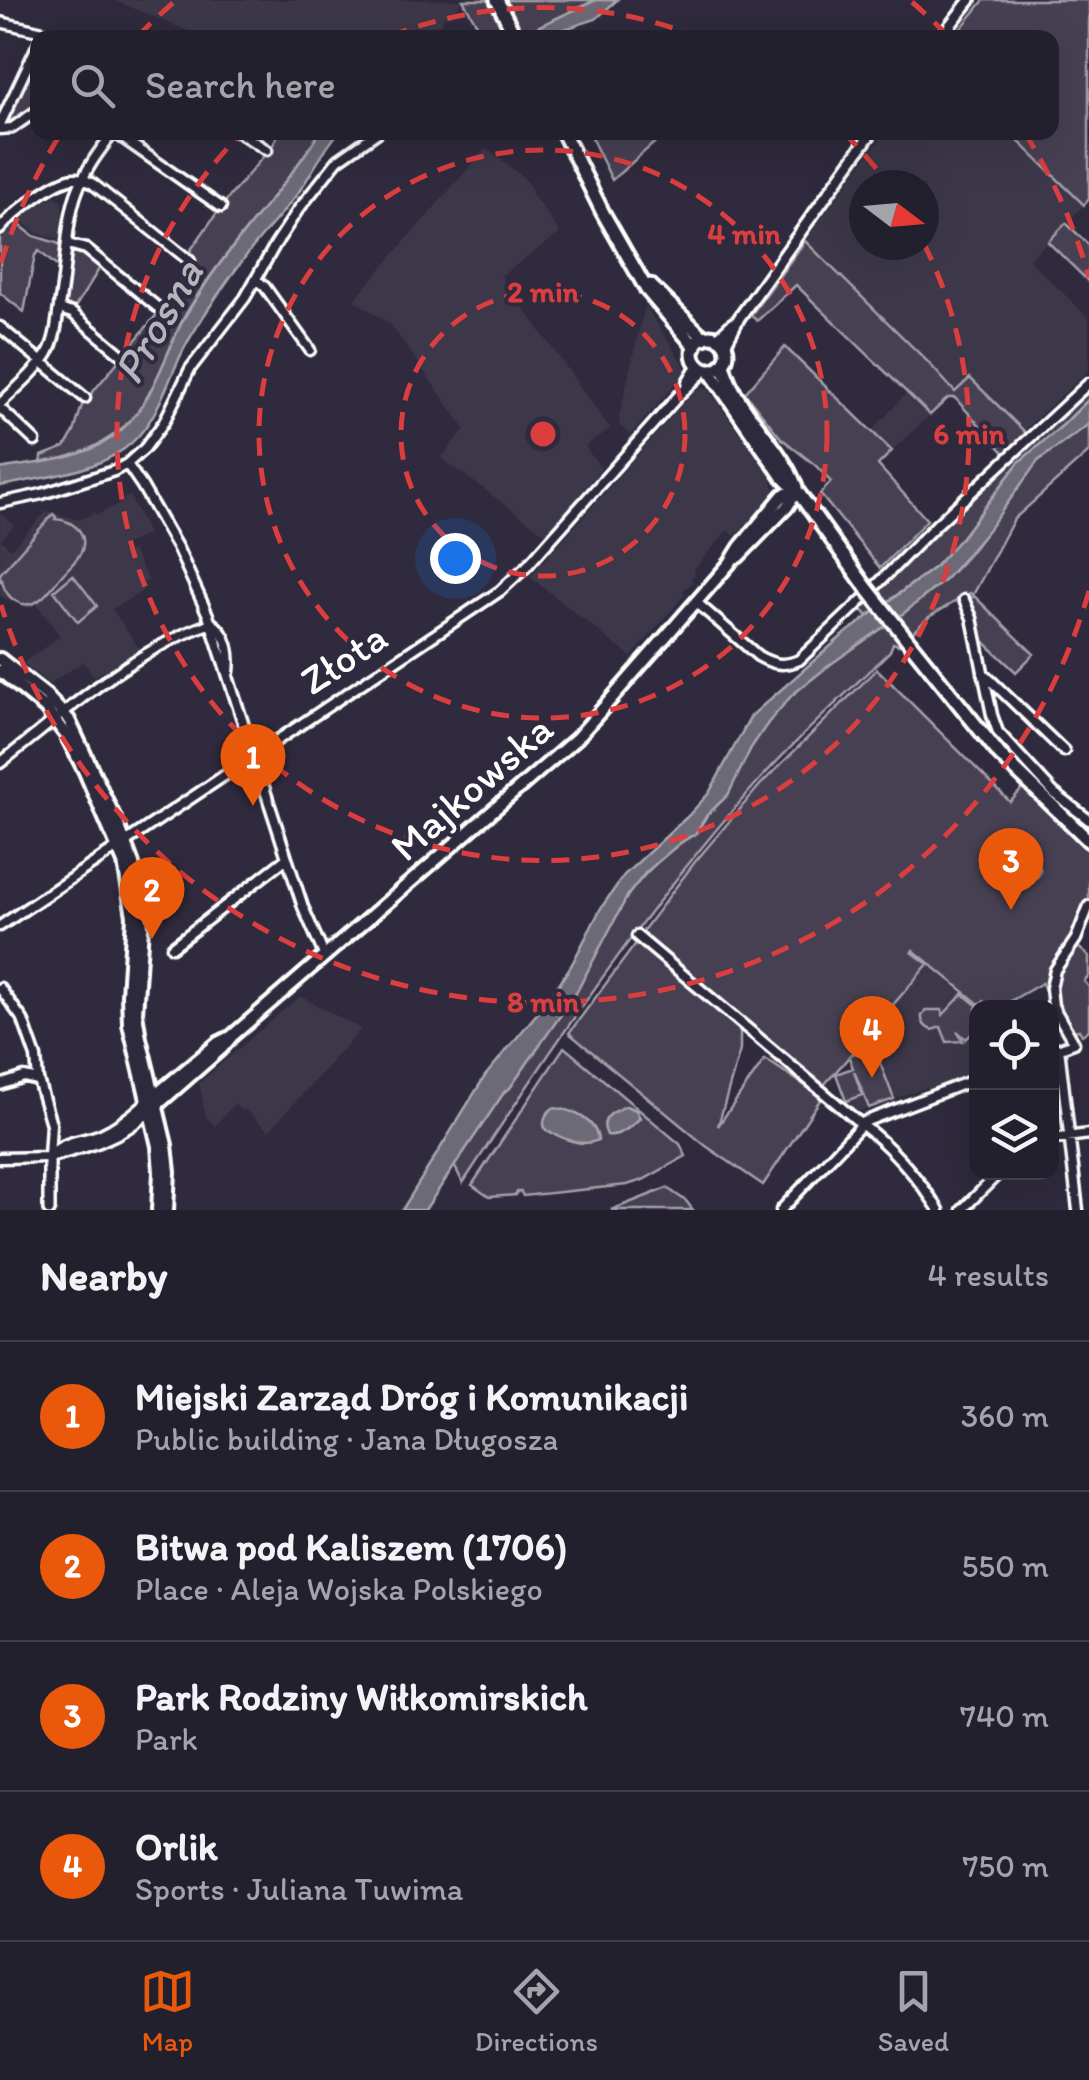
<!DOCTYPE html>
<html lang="en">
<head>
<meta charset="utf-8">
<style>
	body { margin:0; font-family:Itim,sans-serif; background:#2b2836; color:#f1f3f6 }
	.controls { position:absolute; right:30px; bottom:30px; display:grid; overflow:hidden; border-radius:20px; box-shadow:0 10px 40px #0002 }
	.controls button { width:90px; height:90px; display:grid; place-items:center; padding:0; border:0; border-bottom:2px solid #403e4a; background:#23202e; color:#f1f3f6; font:50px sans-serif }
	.compass { position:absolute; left:849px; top:170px; width:90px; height:90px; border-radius:50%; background:#23202e; box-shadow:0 10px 40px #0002; rotate:106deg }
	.you { position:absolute; left:455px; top:558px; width:35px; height:35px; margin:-25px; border:8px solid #fff; border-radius:50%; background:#1a73e8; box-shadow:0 0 0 15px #1a73e833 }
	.badge { display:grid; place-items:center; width:65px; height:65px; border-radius:50%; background:#ea580c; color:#fff; font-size:32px; font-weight:700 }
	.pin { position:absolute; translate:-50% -82px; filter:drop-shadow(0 2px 5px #0008) }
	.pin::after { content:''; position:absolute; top:52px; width:35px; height:30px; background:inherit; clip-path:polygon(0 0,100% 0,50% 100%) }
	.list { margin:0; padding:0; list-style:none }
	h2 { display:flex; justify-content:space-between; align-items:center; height:130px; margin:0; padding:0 40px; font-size:42px }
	h2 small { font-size:32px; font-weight:400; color:#a3a3aa }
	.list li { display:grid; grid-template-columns:65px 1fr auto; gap:30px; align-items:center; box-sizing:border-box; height:150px; padding:0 40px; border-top:2px solid #403e4a }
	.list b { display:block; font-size:38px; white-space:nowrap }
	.list p { margin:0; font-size:32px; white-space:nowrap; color:#a3a3aa }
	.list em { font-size:32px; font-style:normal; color:#a3a3aa }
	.icon { flex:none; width:55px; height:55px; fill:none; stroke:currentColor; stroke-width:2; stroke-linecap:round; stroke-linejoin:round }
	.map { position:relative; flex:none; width:1089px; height:1210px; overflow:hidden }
	.search { position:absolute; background:#23202e; box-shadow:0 10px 40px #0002; left:30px; right:30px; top:30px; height:110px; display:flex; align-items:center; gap:25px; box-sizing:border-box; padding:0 35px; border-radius:20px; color:#a3a3aa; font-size:38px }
	.sheet { height:730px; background:#23202e }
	nav { display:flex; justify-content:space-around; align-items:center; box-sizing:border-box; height:140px; border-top:2px solid #403e4a; background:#23202e; font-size:28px; color:#a3a3aa }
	nav a { display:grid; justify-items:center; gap:5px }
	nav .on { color:#ea580c }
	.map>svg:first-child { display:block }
</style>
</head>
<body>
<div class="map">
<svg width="1089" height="1210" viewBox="0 0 1089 1210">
	<rect width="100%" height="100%" fill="#2f2a3d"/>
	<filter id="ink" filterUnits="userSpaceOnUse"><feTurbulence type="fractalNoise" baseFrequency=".01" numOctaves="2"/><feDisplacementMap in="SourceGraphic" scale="20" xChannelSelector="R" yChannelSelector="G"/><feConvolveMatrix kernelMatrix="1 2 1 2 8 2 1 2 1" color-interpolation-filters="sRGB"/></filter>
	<g filter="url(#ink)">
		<path fill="#3c3749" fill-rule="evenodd" d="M 113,0 L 463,0 L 451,16 L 443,17 L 442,23 L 427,31 L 414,30 L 411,37 L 205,38 Z
			M 884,133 L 1010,133 L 1084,205 L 1029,260 L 1089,318 L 1089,370 L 1023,431 L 970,379 L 956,393 L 927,361 L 805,241 ZM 864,185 L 924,185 L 924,245 L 864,245 Z
			M 486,148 L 523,177 L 533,191 L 531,193 L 559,231 L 559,234 L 501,276 L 611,430 L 608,430 L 585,446 L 601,469 L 578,497 L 578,500 L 549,534 L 544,533 L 441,458 L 465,429 L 391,325 L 354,300 Z
			M 56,196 L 62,201 L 63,233 L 57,239 L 36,233 L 21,221 L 21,213 Z
			M 645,305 L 687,370 L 631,435 L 620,426 L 619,417 Z
			M 702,388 L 708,389 L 770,476 L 775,491 L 735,536 L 727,531 L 694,569 L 695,575 L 690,578 L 693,582 L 683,591 L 685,594 L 631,657 L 530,577 L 695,390 Z
			M 907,392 L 930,415 L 892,451 L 872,431 Z
			M 130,496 L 148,534 L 124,545 L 128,553 L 132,551 L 149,580 L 143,583 L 146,587 L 140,593 L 112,609 L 141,651 L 107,676 L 103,671 L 94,677 L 83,662 L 49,684 L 23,663 L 60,636 L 36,603 L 30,609 L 0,596 L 0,513 L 14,525 L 1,540 L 11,549 L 47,511 L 79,520 L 94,513 L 96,515 L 123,502 L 122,499 Z
			M 928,964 L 963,994 L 943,1015 L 966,1039 L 976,1030 L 976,1072 L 930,1090 L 927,1087 L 855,1113 L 845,1103 L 835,1076 L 836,1073 L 852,1067 L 849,1056 Z
			M 300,996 L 361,1029 L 269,1131 L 244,1109 L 242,1111 L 234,1104 L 215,1126 L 206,1117 L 199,1083 Z"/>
		<path fill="#464152" stroke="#a2a0a8" stroke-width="2.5" d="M 463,0 L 488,0 L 507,35 L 484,37 Z
			M 502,0 L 596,0 L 529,31 L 519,33 Z
			M 984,0 L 1089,0 L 1089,199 L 1084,205 L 1010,133 L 1052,132 L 1052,38 L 954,37 Z
			M 34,61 L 37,63 L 37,107 L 11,126 L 6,126 L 4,122 Z
			M 279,133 L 319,133 C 279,198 221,251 183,319 C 166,352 157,394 130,421 C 106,445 74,458 41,463 L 42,456 L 65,447 L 74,432 L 82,405 L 167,302 L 194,257 L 190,251 L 221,207 L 273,145 Z
			M 589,133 L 656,133 L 661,137 L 612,180 Z
			M 13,220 L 34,236 L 57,243 L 63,248 L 60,269 L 39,251 L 35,255 L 24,312 L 0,293 L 0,234 Z
			M 1066,223 L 1089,245 L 1089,282 L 1048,242 Z
			M 805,241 L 927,361 L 955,392 L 970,378 L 1029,436 L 1007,456 L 955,398 L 948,398 L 930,415 L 796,285 L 757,321 L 751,315 Z
			M 75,250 L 78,250 L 79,255 L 80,251 L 101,266 L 74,309 L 64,304 L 72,251 Z
			M 785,347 L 892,451 L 878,465 L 927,520 L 880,568 L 820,494 L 831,482 L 815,465 L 781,438 L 745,393 Z
			M 1089,387 L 1089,399 L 1063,425 L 1019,462 L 962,537 L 935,567 L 868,616 L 862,610 C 866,597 895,569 907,558 C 966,499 1029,445 1089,387 Z
			M 1089,424 L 1089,452 L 1014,519 L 973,595 L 1034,654 L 1016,672 L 982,640 L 978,641 L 969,603 L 973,595 L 970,593 L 929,617 L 899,645 L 893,643 L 890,651 C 845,695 797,738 755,785 C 646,907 553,1046 463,1183 L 454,1165 L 505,1091 L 510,1088 L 628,895 C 647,870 669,849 696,833 C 722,790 757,729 792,695 C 839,651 897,622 945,579 C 981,547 1003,502 1034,465 C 1049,448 1072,438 1089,424 Z
			M 53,514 L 56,517 L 55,519 C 71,520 88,531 82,550 C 79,559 69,567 63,574 C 56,582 50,591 42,598 C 25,613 5,599 2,580 L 0,581 L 0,574 Z
			M 73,575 L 97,606 L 78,622 L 54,591 Z
			M 877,669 L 1010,802 L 1024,787 L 1064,825 L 1066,831 L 1069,827 L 1089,845 L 1089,900 L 1072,942 L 1089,956 L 1089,976 L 1084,981 L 1089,987 L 1089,1030 L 1082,1035 L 1079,1030 L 1074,1031 L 1075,1036 L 1069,1038 L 1052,1009 L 1042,983 L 1000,1007 L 990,1007 L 984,1001 L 979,1004 L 913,950 L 912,952 L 928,964 L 850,1055 L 874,1047 L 894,1099 L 869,1108 L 854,1071 L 862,1095 L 846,1101 L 836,1074 L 853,1068 L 849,1057 L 823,1086 L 642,932 L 694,863 L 761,784 Z
			M 637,942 L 740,1028 L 740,1050 L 718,1126 L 765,1059 L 822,1097 L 763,1185 L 706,1146 L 569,1033 Z
			M 963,994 L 979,1007 L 976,1008 L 976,1030 L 966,1039 L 957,1031 L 963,1041 L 947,1042 L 941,1027 L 932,1030 C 926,1028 921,1023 922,1016 L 926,1010 L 942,1010 L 943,1015 Z
			M 564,1047 L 680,1144 L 686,1156 L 643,1180 L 627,1185 L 523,1196 L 521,1192 L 517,1192 L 516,1195 L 489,1197 L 472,1185 Z
			M 667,1188 L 686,1201 L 693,1210 L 611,1210 Z"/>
		<path fill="#6d6a77" stroke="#a7a6ad" stroke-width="2.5" d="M 596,0 L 617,0 L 596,19 L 540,37 L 483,38 L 529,31 Z
			M 319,133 L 338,133 C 323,151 313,171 300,190 C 284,213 263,233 246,256 C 226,282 207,310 190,338 C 168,374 160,423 124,449 C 89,474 41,477 0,486 L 0,469 C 37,462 77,461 110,439 C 148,413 162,364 181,324 C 187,311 197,298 205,285 C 240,232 286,187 319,133 Z
			M 1089,399 L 1089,424 L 1038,461 L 988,530 L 946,579 L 904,613 L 831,664 L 792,695 L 768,723 L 751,748 L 728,795 L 707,815 L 696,833 L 680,843 L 646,872 L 628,895 L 576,993 L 510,1088 L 505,1091 L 425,1210 L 402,1210 L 485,1076 L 549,999 L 572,964 L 601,908 L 624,875 L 688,816 L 709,793 L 751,716 L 842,636 L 935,567 L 962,537 L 1019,462 L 1063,425 Z
			M 1010,837 L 1020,842 L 1040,868 L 1040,873 L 1037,877 L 1029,874 L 1004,850 L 1004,841 Z
			M 626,1106 L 636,1110 L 640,1118 C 632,1126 619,1137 607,1135 C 598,1118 613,1112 626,1106 Z
			M 553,1108 C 572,1109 596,1120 598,1140 C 582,1148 562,1138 546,1130 C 541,1122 546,1113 553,1108 Z"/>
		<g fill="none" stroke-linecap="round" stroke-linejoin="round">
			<defs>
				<path id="minor" d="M 0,22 L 69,38
					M 0,124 L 38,44
					M 0,129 L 12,128 L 38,110
					M 114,132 L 221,207
					M 238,132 L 267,150
					M 0,229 C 13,213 49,185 69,179 C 78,176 86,180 93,184 L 190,261
					M 68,244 L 86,249 L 157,307
					M 256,279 L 265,287 L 310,350
					M 59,309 L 72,313 L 123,356
					M 0,327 L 85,398
					M 687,382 L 698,364
					M 0,404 C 16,388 36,372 48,353 C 57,337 57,317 60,300 C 66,267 66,222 77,192 C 85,170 99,151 114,132
					M 0,408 L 35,441
					M 127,464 L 142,486 L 178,549 L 208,615 L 303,907 L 325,957
					M 0,503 L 42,494 L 114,471 L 127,464 L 145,448 L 164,422 L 190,369 L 245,298 L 275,245 L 298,210 L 338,160 L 378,132
					M 964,600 L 972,618 L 992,715 L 998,732 L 1054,793 L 1089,820
					M 696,602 L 758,656 C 772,664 783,667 799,660 L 855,607 L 936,525 L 1089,383
					M 212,623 C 228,634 231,654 229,672
					M 983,673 L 1064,751
					M 0,763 C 65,713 133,649 212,623
					M 0,926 L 500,591 L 527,566 L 680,394 L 707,369
					M 637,936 L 861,1124 C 893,1148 917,1176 939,1210
					M 172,947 L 287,858
					M 0,988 L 23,1020 L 36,1057 L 38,1080 L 51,1124 L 49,1157 L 0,1158
					M 1059,1048 L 1078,1210
					M 1052,1051 L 1074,1043 L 1053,1006 L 1051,988 L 1055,970 L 1076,939 L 1089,906
					M 0,1085 L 24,1077 L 38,1080
					M 1052,1139 L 1089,1134
					M 781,1210 L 864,1122 L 976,1079
					M 962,1210 L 1000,1172"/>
				<path id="tertiary" d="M 940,38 L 970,0
					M 717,338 L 733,323
					M 725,345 L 739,318 L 872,132
					M 49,1157 C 62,1141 82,1142 100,1135 C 118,1127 133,1115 147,1102
					M 49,1157 C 87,1147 119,1138 150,1111
					M 49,1157 L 49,1210"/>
				<path id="secondary" d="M 738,557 L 787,507 L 797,491
					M 0,659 L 46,695 L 69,720 L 119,827 L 133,864 L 139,892 L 142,927 L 136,1013 L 140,1038 L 166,1145 L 169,1172 L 167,1210
					M 0,671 L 45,708 L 66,735 L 85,772 L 124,863 L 133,916 L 128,995 L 129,1024 L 158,1146 L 160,1172 L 158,1210
					M 152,1098 L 218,1043 L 228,1038
					M 150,1111 L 222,1048 L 232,1036 L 577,738 L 730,563 L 740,547 L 783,495 L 797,491"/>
				<path id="primary" d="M 497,0 L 516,38
					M 563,132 L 603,213 L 647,290 L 695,347
					M 650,285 L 704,338
					M693 353a17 17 0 1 1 34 0a17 17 0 1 1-34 0Z
					M 723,364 C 735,411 779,442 796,487
					M 709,370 L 782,476 L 797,491 L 866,587
					M 910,643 L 1000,755 L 1089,841"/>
			</defs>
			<use href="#minor" stroke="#fff" stroke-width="15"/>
			<use href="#tertiary" stroke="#fff" stroke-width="16"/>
			<use href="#secondary" stroke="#fff" stroke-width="18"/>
			<use href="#primary" stroke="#fff" stroke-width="19"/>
			<use href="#minor" stroke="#2f2a3d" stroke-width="8"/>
			<use href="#tertiary" stroke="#2f2a3d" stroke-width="9"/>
			<use href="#secondary" stroke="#2f2a3d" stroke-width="10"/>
			<use href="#primary" stroke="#2f2a3d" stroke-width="11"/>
			<defs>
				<path id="primary-bridge" d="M 866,587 L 910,643"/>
			</defs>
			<use href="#primary-bridge" stroke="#fff" stroke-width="19" stroke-linecap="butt"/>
			<use href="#primary-bridge" stroke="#2f2a3d" stroke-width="11"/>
		</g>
	</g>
	<g fill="none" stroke="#da3e3e" stroke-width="5" stroke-dasharray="18 12">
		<circle cx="543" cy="434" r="142"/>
		<circle cx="543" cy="434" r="284"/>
		<path d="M390 36A426 426 0 0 1 696 36M844 133A426 426 0 0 1 888 184M924 244A426 426 0 1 1 242 133"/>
		<path d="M1089 591A568 568 0 0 1 1 605M1 263A568 568 0 0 1 61 133M138 36A568 568 0 0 1 174 2M912 2A568 568 0 0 1 948 36M1025 133A568 568 0 0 1 1089 277"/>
	</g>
	<g text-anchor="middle" stroke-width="8" stroke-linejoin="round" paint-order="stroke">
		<g font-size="42" fill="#fff" stroke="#2f2a3d">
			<text transform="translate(343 658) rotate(-34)" y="15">Złota</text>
			<text transform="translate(471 787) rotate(-41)" y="15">Majkowska</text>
		</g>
		<g font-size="45" font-style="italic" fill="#b6b4bb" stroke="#2f2a3d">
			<text transform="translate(157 321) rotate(-60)" y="16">Prosna</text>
		</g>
	</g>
	<circle cx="543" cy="434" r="15" fill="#da3e3e" stroke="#2f2a3d" stroke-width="5"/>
	<g font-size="30" text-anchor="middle" font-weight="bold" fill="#da3e3e" stroke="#2f2a3d" stroke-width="8" stroke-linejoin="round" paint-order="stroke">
		<text x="744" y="244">4 min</text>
		<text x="543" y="302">2 min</text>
		<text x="969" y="444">6 min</text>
		<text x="543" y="1012">8 min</text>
	</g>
</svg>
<div class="controls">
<button><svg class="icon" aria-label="locate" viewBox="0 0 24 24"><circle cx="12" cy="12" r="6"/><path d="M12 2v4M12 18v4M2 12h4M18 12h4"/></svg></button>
<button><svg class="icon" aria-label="layers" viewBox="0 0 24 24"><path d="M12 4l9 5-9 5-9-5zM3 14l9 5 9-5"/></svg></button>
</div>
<svg class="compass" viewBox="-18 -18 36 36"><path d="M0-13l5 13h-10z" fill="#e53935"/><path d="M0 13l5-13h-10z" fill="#a3a3aa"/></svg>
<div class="you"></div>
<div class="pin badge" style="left:253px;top:806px">1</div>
<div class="pin badge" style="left:152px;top:939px">2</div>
<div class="pin badge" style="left:1011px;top:910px">3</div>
<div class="pin badge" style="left:872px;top:1078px">4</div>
<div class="search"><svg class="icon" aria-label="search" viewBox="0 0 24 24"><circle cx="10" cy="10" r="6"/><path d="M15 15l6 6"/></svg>Search here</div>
</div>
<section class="sheet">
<h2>Nearby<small>4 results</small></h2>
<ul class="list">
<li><span class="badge">1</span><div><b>Miejski Zarząd Dróg i Komunikacji</b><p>Public building · Jana Długosza</p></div><em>360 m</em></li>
<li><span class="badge">2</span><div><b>Bitwa pod Kaliszem (1706)</b><p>Place · Aleja Wojska Polskiego</p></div><em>550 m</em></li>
<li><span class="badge">3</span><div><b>Park Rodziny Wiłkomirskich</b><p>Park</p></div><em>740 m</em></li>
<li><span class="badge">4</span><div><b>Orlik</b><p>Sports · Juliana Tuwima</p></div><em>750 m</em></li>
</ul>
</section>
<nav>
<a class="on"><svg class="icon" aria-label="map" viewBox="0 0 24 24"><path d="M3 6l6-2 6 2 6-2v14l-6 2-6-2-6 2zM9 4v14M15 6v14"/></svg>Map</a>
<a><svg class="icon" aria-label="directions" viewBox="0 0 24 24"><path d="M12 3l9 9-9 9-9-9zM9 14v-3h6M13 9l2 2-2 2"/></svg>Directions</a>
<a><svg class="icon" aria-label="saved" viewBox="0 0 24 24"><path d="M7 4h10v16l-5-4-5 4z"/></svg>Saved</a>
</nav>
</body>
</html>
